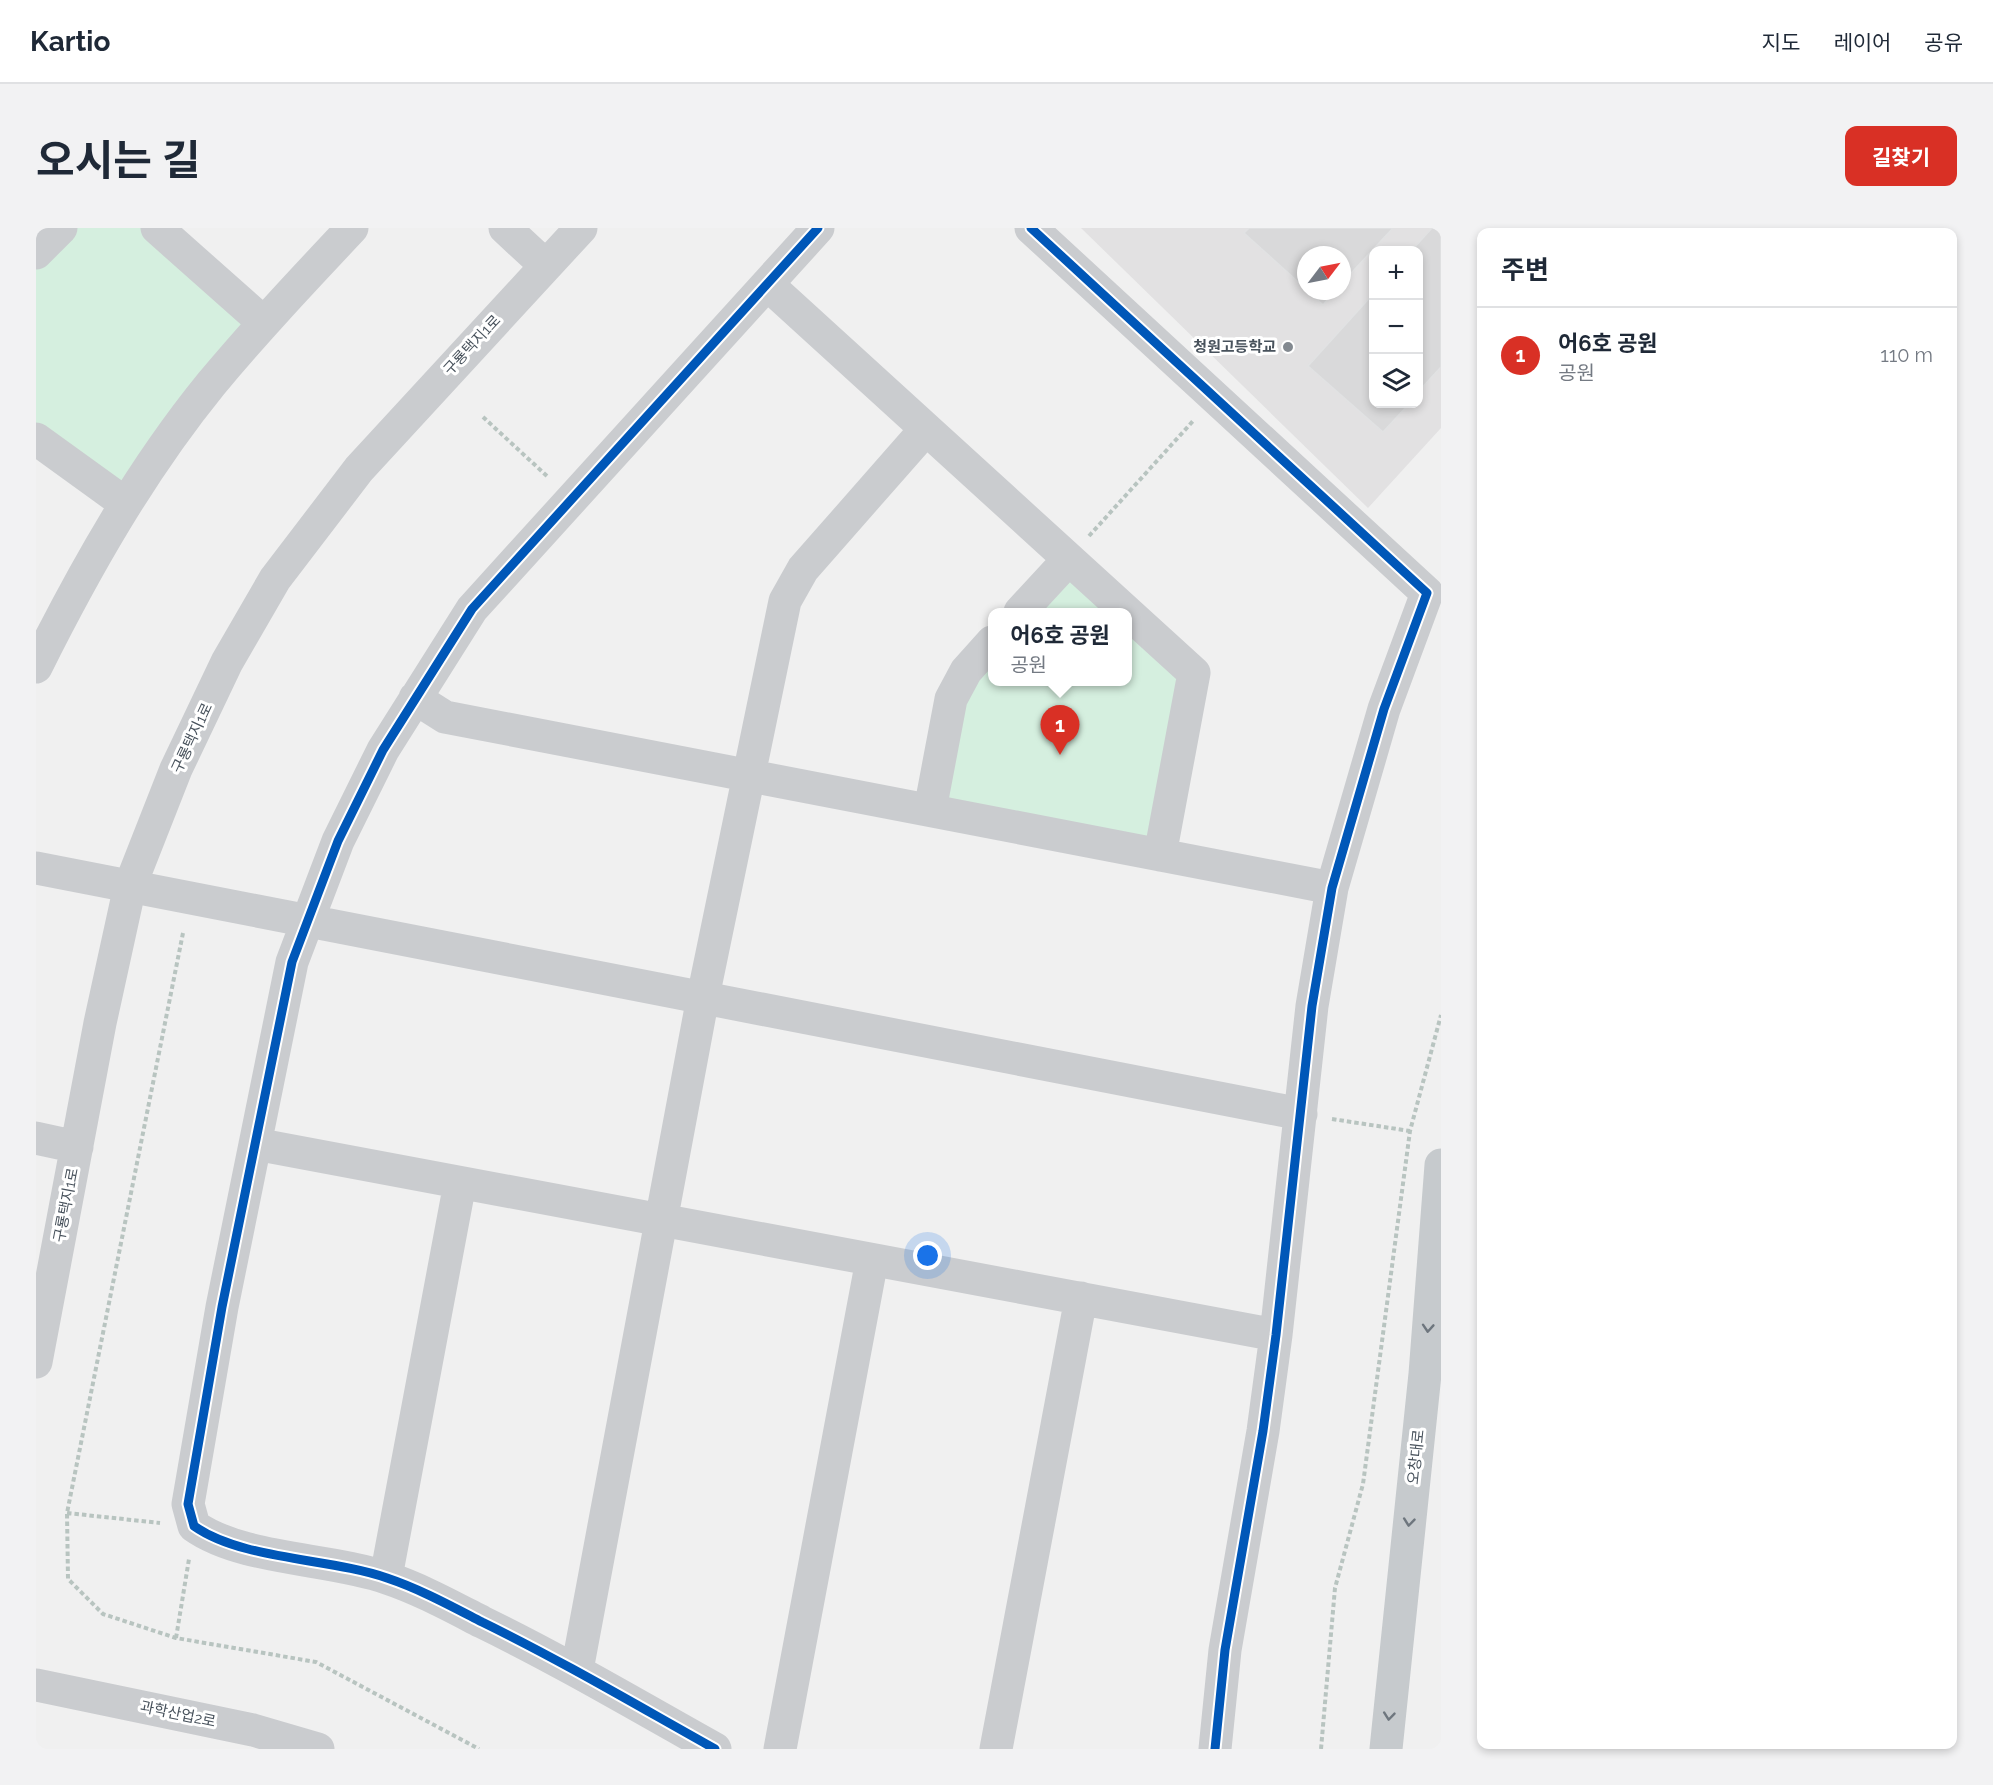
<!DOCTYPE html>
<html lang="ko">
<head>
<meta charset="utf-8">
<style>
	body { margin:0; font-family:Raleway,"Noto Sans KR",sans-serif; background:#f2f2f3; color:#1f2937 }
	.controls { position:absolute; right:18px; top:18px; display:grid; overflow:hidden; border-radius:12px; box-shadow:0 3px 9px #0003 }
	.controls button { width:54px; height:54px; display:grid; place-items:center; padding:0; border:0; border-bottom:2px solid #e0e1e3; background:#fff; color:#1f2937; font:30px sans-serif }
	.compass { position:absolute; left:1261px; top:18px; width:54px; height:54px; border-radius:50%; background:#fff; box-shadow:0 3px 9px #0003; rotate:58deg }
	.you { position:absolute; left:892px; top:1028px; width:21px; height:21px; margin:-15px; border:4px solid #fff; border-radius:50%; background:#1a73e8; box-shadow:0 0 0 9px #1a73e833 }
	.badge { display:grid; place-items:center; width:39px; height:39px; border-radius:50%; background:#d93025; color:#fff; font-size:20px; font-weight:700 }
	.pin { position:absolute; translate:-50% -50px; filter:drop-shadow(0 2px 3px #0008) }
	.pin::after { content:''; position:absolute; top:32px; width:21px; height:18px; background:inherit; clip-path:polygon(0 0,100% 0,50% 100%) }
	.popup { position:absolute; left:952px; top:380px; width:144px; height:78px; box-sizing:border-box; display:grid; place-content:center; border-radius:12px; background:#fff; filter:drop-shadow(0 2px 4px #0005); font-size:20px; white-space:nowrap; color:#747a83 }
	.popup b { font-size:22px; color:#1f2937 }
	.popup::after { content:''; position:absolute; left:50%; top:100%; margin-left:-12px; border:12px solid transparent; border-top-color:#fff }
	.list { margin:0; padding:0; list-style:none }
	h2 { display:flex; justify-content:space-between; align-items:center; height:78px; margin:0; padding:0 24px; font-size:26px }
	h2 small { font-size:20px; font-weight:400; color:#747a83 }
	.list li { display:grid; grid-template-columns:39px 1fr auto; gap:18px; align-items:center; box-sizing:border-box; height:96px; padding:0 24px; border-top:2px solid #e0e1e3 }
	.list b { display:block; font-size:22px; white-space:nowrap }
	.list p { margin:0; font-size:20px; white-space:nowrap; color:#747a83 }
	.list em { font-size:20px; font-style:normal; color:#747a83 }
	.icon { flex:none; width:33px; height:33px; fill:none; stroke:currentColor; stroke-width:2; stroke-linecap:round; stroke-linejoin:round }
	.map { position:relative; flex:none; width:1405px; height:1521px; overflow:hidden; border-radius:12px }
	header { display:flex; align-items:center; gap:36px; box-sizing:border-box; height:84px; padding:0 30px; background:#fff; border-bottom:2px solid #e0e1e3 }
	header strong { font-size:28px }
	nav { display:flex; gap:33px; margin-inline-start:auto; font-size:21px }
	.intro { display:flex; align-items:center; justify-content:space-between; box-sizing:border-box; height:144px; padding:0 36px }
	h1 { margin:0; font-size:42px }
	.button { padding:15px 27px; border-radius:12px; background:#d93025; color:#fff; font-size:21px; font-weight:700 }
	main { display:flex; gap:36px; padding:0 36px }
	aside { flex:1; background:#fff; border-radius:12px; box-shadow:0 3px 9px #0003 }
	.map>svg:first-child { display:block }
</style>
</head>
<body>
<header>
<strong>Kartio</strong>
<nav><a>지도</a><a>레이어</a><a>공유</a></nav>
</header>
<div class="intro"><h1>오시는 길</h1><a class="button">길찾기</a></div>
<main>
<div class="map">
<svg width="1405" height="1521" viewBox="0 0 1405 1521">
	<rect width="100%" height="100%" fill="#f0f0f0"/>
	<path fill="#e2e1e2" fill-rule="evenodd" d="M 1045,0 L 1405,0 L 1405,200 L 1332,280 ZM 1338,22 L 1382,22 L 1382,176 L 1338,176 ZM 1270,27 L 1306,27 L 1306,63 L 1270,63 Z"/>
	<path fill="#d5efdf" d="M 25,0 L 121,0 L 228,95 L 90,276 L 0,211 L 0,25 Z
		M 1033,331 L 1158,445 L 1124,627 L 894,582 L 915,471 L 956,414 L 956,454 L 1092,454 L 1092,384 L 984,384 Z"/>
	<path fill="#d9d9da" stroke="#e1e2e3" stroke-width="1.5" d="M 1213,0 L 1357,0 L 1306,55 L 1306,27 L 1270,27 L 1270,61 L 1208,5 Z
		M 1396,0 L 1405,0 L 1405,139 L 1382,164 L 1382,22 L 1376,22 Z
		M 1272,63 L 1299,63 L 1287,77 Z
		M 1338,65 L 1338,176 L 1373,176 L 1347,204 L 1272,138 Z"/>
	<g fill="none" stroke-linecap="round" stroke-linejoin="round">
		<path stroke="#b8c4c0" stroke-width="4" stroke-dasharray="4.5 3" stroke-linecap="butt" d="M 447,189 L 512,249
			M 1053,308 L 1157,193
			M 147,705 L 31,1285 L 32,1351 L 67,1386 L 140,1410 L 280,1434 L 443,1521
			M 1296,891 L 1374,903
			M 31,1285 L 124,1295
			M 140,1410 L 153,1331
			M 1285,1521 L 1299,1360 L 1327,1256 L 1374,903 L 1405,787"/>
		<path stroke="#cacccf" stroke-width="33" d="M 121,0 L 228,95
			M 469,0 L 510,38
			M 995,0 L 1391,365 L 1348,481 L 1296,660 L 1276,778 L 1240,1107 L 1227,1203 L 1189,1422 L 1179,1521
			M 0,25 L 25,0
			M 731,56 L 1158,445 L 1124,627
			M 0,211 L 90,276
			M 984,384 L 1033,331
			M 0,439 C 50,339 105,242 175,156 C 220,102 268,51 316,0
			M 379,470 L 409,489 L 1296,660
			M 894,582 L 915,471 L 930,443 L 956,414
			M 0,640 L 1265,886
			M 0,910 L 41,919
			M 219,916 L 1240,1107
			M 0,1134 L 64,795 L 94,658 L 140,541 L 191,434 L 239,351 L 323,241 L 545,0
			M 350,1349 L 424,955
			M 541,1442 L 667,769 L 749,373 L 767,341 L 890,201
			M 0,1457 L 217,1502 L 282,1521
			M 679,1521 C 602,1478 526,1433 446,1394 C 415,1378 384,1361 351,1350 C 294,1330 206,1332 158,1298 L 152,1276 L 186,1079 L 256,734 L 302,613 L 347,522 L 436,381 L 782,0
			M 744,1521 L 836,1032
			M 960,1521 L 1045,1070"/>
		<path stroke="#c6cacd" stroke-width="33" d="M 1350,1521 L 1389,1146 L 1405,937"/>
		<defs>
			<path id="cycleway" d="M 995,0 L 1391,365 L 1348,481 L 1296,660 L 1276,778 L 1240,1107 L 1227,1203 L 1189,1422 L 1179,1521
				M 679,1521 C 602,1478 526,1433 446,1394 C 415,1378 384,1361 351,1350 C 294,1330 206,1332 158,1298 L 152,1276 L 186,1079 L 256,734 L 302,613 L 347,522 L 436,381 L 782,0"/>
		</defs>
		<use href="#cycleway" stroke="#fff" stroke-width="13"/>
		<use href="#cycleway" stroke="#0057b8" stroke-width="9"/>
	</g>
	<defs><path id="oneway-chevron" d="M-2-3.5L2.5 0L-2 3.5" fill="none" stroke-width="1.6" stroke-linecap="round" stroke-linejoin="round" transform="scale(1.5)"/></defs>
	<g stroke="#6e767e">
		<use href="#oneway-chevron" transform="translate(1392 1100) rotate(94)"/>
		<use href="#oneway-chevron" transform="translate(1373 1294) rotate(96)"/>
		<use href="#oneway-chevron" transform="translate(1353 1488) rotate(96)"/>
	</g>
	<circle fill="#838990" stroke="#fff" stroke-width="2" cx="1252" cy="119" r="6"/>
	<g text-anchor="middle" stroke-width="6" stroke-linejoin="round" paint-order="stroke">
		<g font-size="15" fill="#48525c" stroke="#fff">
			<text transform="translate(436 117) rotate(-47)" y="5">구룡택지1로</text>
			<text transform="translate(156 510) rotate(-65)" y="5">구룡택지1로</text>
			<text transform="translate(30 977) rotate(-79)" y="5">구룡택지1로</text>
			<text transform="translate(1380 1229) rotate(-84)" y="5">오창대로</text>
			<text transform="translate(142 1486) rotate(12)" y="5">과학산업2로</text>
		</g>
		<g font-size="15" font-weight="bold" fill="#48525c" stroke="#fff" text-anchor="end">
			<text x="1240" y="124">청원고등학교</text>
		</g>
	</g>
</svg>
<div class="controls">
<button>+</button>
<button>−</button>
<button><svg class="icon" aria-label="layers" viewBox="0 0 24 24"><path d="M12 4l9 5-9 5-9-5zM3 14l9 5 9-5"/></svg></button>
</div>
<svg class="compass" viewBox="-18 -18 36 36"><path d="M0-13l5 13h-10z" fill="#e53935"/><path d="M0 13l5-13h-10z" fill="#747a83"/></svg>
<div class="you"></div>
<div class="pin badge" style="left:1024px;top:527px">1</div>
<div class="popup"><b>어6호 공원</b>공원</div>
</div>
<aside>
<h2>주변<small></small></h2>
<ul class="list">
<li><span class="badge">1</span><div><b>어6호 공원</b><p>공원</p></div><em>110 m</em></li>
</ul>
</aside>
</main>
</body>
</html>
